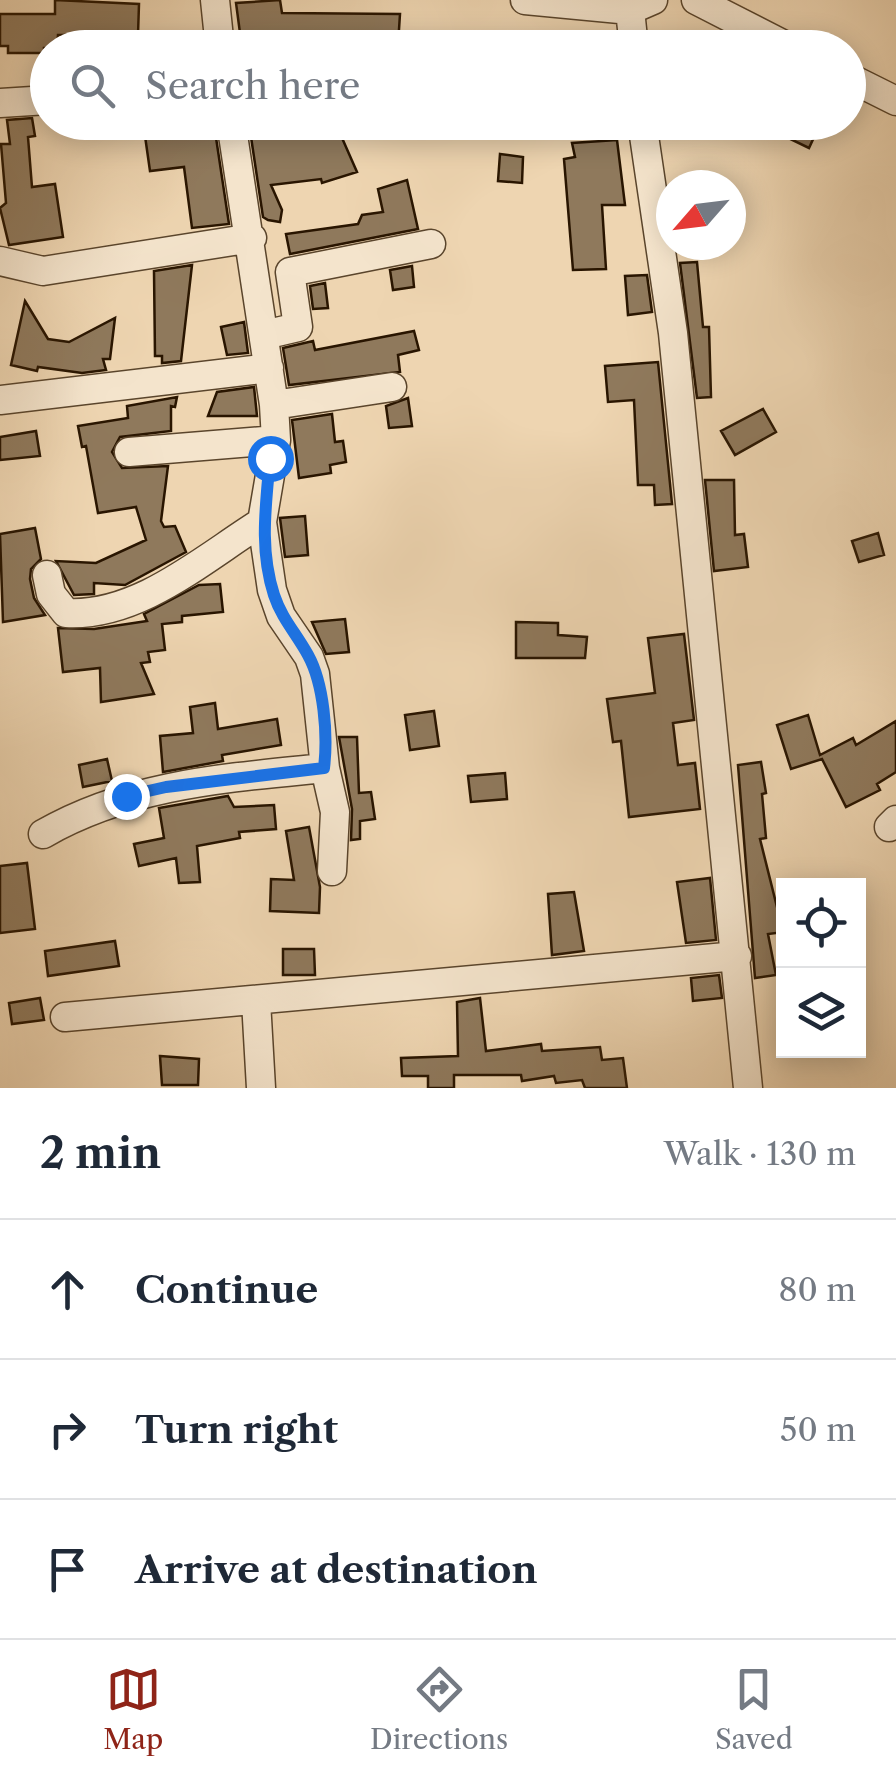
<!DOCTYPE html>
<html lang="en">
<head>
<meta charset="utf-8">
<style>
	body { margin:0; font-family:"Libre Caslon Text",serif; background:#f2f2f3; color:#1f2937 }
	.controls { position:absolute; right:30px; bottom:30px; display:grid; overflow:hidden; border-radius:0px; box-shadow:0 5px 25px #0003 }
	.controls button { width:90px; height:90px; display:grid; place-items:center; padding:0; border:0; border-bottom:2px solid #e0e1e3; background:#fff; color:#1f2937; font:50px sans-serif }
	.compass { position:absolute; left:656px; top:170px; width:90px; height:90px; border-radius:50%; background:#fff; box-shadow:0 5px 25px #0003; rotate:242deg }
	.stop { position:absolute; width:30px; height:30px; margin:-22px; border:8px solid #1a73e8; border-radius:50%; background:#fff }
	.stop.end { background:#1a73e8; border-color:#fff; box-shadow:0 2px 10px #0008 }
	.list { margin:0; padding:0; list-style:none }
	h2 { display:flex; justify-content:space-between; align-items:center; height:130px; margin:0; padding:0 40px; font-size:42px }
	h2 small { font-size:32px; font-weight:400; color:#747a83 }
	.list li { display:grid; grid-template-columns:65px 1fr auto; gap:30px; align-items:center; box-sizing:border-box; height:140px; padding:0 40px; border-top:2px solid #e0e1e3 }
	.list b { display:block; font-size:38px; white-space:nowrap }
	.list em { font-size:32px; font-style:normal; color:#747a83 }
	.icon { flex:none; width:55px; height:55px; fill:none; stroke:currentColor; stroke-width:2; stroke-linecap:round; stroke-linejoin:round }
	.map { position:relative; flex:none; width:896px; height:1088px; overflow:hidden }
	.search { position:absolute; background:#fff; box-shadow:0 5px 25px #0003; left:30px; right:30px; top:30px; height:110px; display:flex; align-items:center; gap:25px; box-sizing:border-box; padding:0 35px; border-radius:55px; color:#747a83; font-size:38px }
	.sheet { height:550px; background:#fff }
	nav { display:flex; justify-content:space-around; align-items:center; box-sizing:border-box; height:140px; border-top:2px solid #e0e1e3; background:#fff; font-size:28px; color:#747a83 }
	nav a { display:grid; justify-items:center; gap:5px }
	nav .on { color:#8f2418 }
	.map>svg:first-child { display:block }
</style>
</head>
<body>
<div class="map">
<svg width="896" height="1088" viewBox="0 0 896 1088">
	<rect width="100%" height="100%" fill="#eed5b1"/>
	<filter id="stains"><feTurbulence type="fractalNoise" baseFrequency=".002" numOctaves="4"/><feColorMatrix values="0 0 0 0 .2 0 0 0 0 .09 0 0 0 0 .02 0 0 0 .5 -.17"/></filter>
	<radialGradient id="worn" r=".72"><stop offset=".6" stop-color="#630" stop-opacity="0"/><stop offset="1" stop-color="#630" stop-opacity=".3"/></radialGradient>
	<path fill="#8f795c" stroke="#291500" stroke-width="2.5" d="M 55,0 L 139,4 L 138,35 L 58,35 L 57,48 L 44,48 L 44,53 L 8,53 L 8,46 L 0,46 L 0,14 L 55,14 Z
		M 280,0 L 282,13 L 400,14 L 398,45 L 242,48 L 236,3 Z
		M 32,118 L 35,136 L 28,137 L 32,187 L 55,184 L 63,237 L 9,245 L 0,208 L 6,203 L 1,144 L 10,144 L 7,120 Z
		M 143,122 L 176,122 L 177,136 L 215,131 L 229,224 L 192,228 L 184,167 L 150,171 Z
		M 263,122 L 335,122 L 357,172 L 322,183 L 321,179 L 271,185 L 282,210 L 280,222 L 268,220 L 263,217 L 251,137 L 265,134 Z
		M 793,122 L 821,122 L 809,148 L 786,137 Z
		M 617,140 L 625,205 L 602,205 L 606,269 L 573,270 L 564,159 L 575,157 L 572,143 Z
		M 500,154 L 523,157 L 522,183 L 498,181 Z
		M 407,180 L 418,229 L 290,254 L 286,234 L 358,224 L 362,215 L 383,212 L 378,189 Z
		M 697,262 L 703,327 L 709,327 L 711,397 L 697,398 L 680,263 Z
		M 192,265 L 181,361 L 162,363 L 162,356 L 155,356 L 154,271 Z
		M 412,266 L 414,287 L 393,290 L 390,270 Z
		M 647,275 L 652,312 L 628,315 L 625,276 Z
		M 325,283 L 328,308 L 313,309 L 310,286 Z
		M 25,301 L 48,339 L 69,342 L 115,318 L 110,359 L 103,359 L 106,370 L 82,373 L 38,367 L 37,371 L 11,365 Z
		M 244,322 L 248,353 L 227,355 L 221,327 Z
		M 414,331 L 419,350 L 398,355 L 400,372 L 289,385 L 283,348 L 313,341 L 315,350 Z
		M 658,362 L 672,504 L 655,505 L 654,485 L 638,485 L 634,400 L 608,402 L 605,366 Z
		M 254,387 L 257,416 L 208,416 L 217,392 Z
		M 177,397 L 175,407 L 171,406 L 171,431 L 120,437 L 112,452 L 122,468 L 168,466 L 161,521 L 164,527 L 175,526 L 186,552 L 125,585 L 94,583 L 94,594 L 74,595 L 56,561 L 96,563 L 146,540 L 136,507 L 98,513 L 86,446 L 82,447 L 78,426 L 128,418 L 127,406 Z
		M 408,398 L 412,426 L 389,428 L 386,406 Z
		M 763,409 L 776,432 L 735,455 L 721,431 Z
		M 332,414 L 335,442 L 343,441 L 346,462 L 330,465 L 331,473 L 299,478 L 292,420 Z
		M 36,431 L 40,456 L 0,460 L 0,437 Z
		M 705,480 L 734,480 L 735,535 L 744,534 L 748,567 L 714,571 Z
		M 305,516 L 308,555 L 285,557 L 280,518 Z
		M 35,528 L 41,559 L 31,569 L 30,579 L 34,598 L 45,615 L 3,622 L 0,534 Z
		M 878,533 L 884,555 L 859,562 L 852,541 Z
		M 220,584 L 223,612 L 182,616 L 182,622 L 162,624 L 165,650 L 148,652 L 150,662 L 141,663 L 154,694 L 101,702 L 100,668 L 63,672 L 58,628 L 94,629 L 147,621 L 144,614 L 199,585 Z
		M 345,619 L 349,652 L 326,654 L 312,622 Z
		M 516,622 L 558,623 L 558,635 L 587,637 L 585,658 L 516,658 Z
		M 684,634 L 694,720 L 673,723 L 678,765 L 695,763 L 700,809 L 629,817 L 621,741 L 613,742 L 607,699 L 655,693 L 648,638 Z
		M 215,703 L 218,729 L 277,719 L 281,745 L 222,755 L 223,761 L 163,772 L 160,736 L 193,733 L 190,707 Z
		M 434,711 L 439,746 L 410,750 L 405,715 Z
		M 808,715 L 820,755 L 853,738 L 856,745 L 896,721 L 896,772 L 877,784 L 880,790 L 846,807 L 822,759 L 791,769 L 777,725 Z
		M 339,737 L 357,737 L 359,793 L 371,792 L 375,819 L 360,821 L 360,839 L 351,840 L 352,809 Z
		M 107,759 L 112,781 L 83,787 L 79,765 Z
		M 761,762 L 766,793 L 762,794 L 766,838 L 760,839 L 778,911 L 784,911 L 784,932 L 768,934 L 776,975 L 755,978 L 738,765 Z
		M 505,773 L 507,799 L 471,802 L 468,776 Z
		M 228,796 L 234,807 L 274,805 L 276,829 L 239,832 L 240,838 L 197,846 L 200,882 L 179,883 L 176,858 L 139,866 L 134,844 L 164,838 L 159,808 Z
		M 309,827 L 320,887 L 319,913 L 270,911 L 271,879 L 294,880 L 286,831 Z
		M 27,863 L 35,929 L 0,933 L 0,866 Z
		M 710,878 L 716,940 L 686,943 L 677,882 Z
		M 574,892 L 584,951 L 552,955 L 548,894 Z
		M 115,941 L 119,966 L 48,976 L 45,951 Z
		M 283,949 L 314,949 L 315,975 L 283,975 Z
		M 719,975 L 722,998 L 693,1001 L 691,978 Z
		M 40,998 L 44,1020 L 12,1024 L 9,1003 Z
		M 480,998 L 486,1051 L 541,1044 L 542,1051 L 600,1047 L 602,1060 L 623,1058 L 627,1088 L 585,1088 L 582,1080 L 556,1083 L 554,1076 L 522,1081 L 521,1075 L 454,1075 L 454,1088 L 428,1088 L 428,1076 L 402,1076 L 401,1058 L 458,1056 L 457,1002 Z
		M 160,1056 L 199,1059 L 198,1085 L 162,1085 Z"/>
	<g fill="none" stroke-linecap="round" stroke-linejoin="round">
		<defs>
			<path id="minor" d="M 215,0 L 220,48
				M 525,0 L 630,10 L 653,0
				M 696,0 L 790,48
				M 630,10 L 634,48
				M 848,77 L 896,101
				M 0,103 L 48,100
				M 642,122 L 673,333 L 748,1088
				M 0,261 L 43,271 L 252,238
				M 264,335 L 298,327 L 290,272 L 431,244
				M 0,400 L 269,368
				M 274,405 L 392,387
				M 129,452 L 276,440
				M 47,575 L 51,594 L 66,613 C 139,617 204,558 262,522 L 276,440 L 274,405 L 231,122
				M 325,768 L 335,812 L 332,871
				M 889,827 L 896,820
				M 43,834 C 130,784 226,778 325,768 L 315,674 L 309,657 L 281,616 L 272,590 L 262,522
				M 256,1001 L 261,1088
				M 65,1017 L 737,956"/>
		</defs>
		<use href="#minor" stroke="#5a452c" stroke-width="31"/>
		<use href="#minor" stroke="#f4e4cc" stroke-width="28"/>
	</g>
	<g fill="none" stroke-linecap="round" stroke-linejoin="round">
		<path stroke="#1a73e8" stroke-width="12" d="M 126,796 L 166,787 L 324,768 C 328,735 324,684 308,655 C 296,633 282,619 274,595 C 259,548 266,505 270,458"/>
	</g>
	<rect width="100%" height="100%" filter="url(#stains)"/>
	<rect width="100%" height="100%" fill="url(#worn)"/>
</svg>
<div class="controls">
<button><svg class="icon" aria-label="locate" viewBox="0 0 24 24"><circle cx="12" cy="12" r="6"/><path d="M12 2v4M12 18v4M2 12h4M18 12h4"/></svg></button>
<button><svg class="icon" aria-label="layers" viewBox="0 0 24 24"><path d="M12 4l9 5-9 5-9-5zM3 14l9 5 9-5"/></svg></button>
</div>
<svg class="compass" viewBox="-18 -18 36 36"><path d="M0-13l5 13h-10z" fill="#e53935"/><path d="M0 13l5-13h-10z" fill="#747a83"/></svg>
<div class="stop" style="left:270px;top:458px"></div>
<div class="stop end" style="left:126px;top:796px"></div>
<div class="search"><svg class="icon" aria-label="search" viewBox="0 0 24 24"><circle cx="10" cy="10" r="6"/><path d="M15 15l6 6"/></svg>Search here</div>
</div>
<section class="sheet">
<h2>2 min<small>Walk · 130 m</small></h2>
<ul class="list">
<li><svg class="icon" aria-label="ahead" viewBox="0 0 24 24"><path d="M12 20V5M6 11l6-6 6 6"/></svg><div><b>Continue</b></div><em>80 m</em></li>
<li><svg class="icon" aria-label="right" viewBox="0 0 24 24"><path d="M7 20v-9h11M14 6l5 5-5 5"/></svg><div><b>Turn right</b></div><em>50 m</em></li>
<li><svg class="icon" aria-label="arrive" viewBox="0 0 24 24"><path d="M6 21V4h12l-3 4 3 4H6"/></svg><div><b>Arrive at destination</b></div></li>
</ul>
</section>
<nav>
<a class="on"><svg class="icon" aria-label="map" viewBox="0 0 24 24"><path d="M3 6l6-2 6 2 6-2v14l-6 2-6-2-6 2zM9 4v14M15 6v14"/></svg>Map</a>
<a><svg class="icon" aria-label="directions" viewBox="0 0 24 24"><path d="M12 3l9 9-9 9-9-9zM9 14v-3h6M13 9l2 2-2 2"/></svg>Directions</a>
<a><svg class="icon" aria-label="saved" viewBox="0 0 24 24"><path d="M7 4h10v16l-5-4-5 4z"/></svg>Saved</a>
</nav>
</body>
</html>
